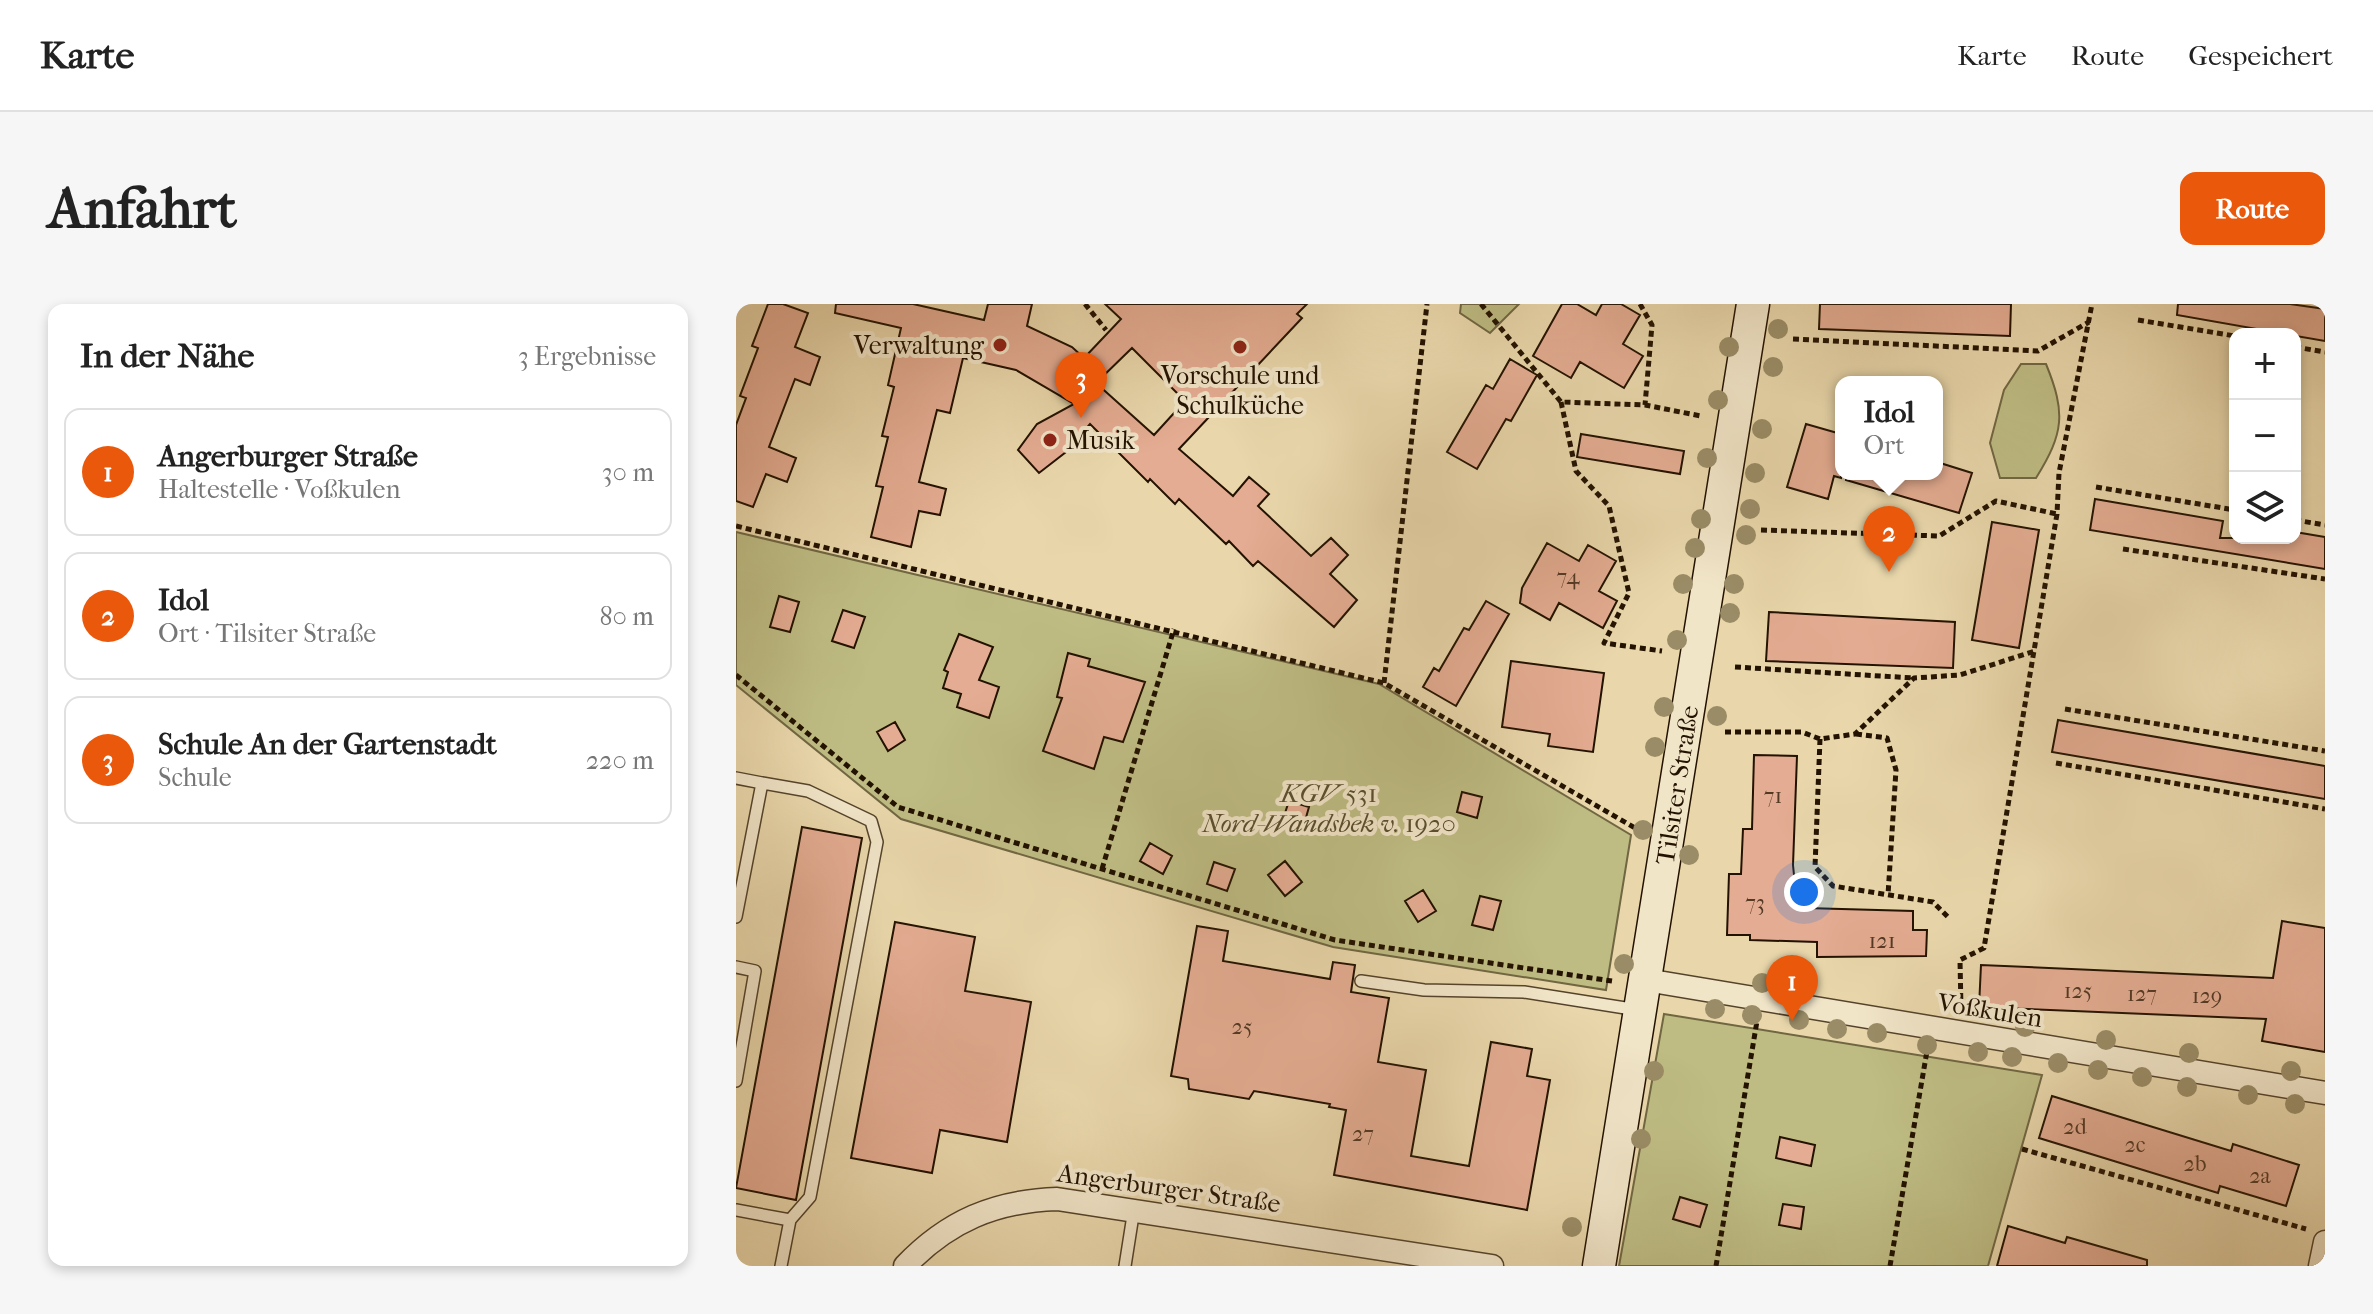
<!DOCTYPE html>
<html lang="de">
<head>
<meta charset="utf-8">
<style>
	body { margin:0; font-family:"IM FELL French Canon",serif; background:#f6f6f6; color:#222 }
	.controls { position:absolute; right:24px; top:24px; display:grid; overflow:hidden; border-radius:16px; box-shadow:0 4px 12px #0003 }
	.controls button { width:72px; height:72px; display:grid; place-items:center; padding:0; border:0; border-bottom:2px solid #e0e0e0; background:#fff; color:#222; font:40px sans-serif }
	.you { position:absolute; left:1068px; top:588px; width:28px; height:28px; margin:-20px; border:6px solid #fff; border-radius:50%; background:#1a73e8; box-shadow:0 0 0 12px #1a73e833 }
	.badge { display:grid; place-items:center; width:52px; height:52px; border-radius:50%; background:#ea580c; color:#fff; font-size:26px; font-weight:700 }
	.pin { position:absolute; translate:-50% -66px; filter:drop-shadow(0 2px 4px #0008) }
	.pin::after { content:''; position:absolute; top:42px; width:28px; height:24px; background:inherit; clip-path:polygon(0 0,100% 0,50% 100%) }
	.popup { position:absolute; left:1099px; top:72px; width:108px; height:104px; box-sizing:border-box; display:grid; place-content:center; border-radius:16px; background:#fff; filter:drop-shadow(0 2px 6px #0005); font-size:26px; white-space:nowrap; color:#767676 }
	.popup b { font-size:30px; color:#222 }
	.popup::after { content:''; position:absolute; left:50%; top:100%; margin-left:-16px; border:16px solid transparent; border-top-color:#fff }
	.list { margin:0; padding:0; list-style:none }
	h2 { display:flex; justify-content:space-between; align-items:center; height:104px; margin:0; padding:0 32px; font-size:34px }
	h2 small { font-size:26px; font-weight:400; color:#767676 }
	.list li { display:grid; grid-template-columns:52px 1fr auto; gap:24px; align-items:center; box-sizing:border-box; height:128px; margin:0 16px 16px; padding:0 16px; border:2px solid #e0e0e0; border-radius:16px }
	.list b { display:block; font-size:30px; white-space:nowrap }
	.list p { margin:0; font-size:26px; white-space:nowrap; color:#767676 }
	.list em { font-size:26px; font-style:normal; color:#767676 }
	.icon { flex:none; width:44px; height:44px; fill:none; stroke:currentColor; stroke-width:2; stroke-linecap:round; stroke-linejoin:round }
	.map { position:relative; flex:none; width:1589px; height:962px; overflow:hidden; border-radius:16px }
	header { display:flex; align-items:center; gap:48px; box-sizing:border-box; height:112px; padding:0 40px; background:#fff; border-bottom:2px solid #e0e0e0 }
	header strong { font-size:38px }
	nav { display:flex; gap:44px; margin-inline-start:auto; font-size:28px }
	.intro { display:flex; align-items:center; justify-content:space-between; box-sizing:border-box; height:192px; padding:0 48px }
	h1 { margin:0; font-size:56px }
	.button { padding:20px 36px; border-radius:16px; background:#ea580c; color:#fff; font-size:28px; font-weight:700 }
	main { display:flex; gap:48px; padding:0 48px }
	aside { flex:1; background:#fff; border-radius:16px; box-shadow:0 4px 12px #0003 }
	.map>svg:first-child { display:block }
</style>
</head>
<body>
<header>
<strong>Karte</strong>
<nav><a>Karte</a><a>Route</a><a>Gespeichert</a></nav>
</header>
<div class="intro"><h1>Anfahrt</h1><a class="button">Route</a></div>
<main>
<aside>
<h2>In der Nähe<small>3 Ergebnisse</small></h2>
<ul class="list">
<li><span class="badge">1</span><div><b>Angerburger Straße</b><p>Haltestelle · Voßkulen</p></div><em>30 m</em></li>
<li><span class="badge">2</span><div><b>Idol</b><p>Ort · Tilsiter Straße</p></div><em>80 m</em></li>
<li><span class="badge">3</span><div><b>Schule An der Gartenstadt</b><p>Schule</p></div><em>220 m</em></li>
</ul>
</aside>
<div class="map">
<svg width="1589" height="962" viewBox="0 0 1589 962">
	<rect width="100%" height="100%" fill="#e9d7ab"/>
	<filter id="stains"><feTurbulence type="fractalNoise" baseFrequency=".0025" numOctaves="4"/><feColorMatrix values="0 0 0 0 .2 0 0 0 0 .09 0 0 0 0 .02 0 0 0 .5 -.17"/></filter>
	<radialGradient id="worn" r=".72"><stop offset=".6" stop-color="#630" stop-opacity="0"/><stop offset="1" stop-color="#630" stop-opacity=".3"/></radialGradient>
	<path fill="#bebc83" stroke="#706742" stroke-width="2" d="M 725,0 L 783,0 L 754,29 L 724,9 Z
		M 1285,60 L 1310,60 C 1330,109 1328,129 1300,174 L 1264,174 L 1254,139 L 1268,86 Z
		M 0,228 L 643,380 L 895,531 L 870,686 L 597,643 L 165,515 L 0,381 Z
		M 928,710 L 1306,771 L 1252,962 L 883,962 Z"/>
	<path fill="#e4ac92" stroke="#231200" stroke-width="2" fill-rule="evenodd" d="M 32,0 L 47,0 L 72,9 L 59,43 L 84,53 L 74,81 L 59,75 L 33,143 L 60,154 L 51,178 L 30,170 L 17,203 L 0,197 L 0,121 L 10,94 L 4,92 L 22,44 L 16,42 Z
		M 100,0 L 177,0 L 248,16 L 252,0 L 296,0 L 291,22 L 336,43 L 348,54 L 385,15 L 369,0 L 571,0 L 561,10 L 566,14 L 443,145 L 497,192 L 513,173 L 533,190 L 522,202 L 575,252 L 595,234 L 612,251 L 594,270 L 621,296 L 598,323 L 522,257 L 517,262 L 493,237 L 490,240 L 443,195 L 439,200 L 414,175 L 412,178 L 354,120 L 330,148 L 303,169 L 282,146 L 301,120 L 338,100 L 280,66 L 227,54 L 214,109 L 201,106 L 183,178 L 210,185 L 204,211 L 183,207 L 175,243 L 135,233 L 147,183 L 140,182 L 152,133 L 146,132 L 158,83 L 152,81 L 165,24 L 99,9 ZM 396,44 L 449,97 L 418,131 L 360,79 Z
		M 826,0 L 841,0 L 860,11 L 866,0 L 885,0 L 904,11 L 887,40 L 907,52 L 888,84 L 844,58 L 835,74 L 797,52 Z
		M 1084,0 L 1275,0 L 1274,32 L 1083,25 Z
		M 1442,0 L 1554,0 L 1589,5 L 1589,37 L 1441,11 Z
		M 774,55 L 801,71 L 775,117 L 770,115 L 741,165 L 711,148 L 750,81 L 757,85 Z
		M 1070,120 L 1105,130 L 1105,174 L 1098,172 L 1092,195 L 1051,183 Z
		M 845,130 L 948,147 L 944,170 L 841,153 Z
		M 1201,158 L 1236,169 L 1223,209 L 1110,176 L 1111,170 L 1201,170 Z
		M 1359,195 L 1487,217 L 1484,234 L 1559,234 L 1559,228 L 1589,233 L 1589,265 L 1354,226 Z
		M 1256,218 L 1303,226 L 1283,344 L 1236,336 Z
		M 811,239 L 843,257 L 852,241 L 880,257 L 863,287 L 881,297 L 867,324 L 823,299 L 814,316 L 784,299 L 786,284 Z
		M 43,292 L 63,298 L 54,328 L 34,323 Z
		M 750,297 L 773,310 L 720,402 L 687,383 L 698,364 L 703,367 L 728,324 L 733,326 Z
		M 107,306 L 129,313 L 118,344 L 96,337 Z
		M 1033,308 L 1219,318 L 1217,364 L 1030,357 Z
		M 223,330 L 257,343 L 243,376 L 263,383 L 253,414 L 221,403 L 225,390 L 207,384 L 212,368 L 208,366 Z
		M 332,349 L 354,355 L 352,362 L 409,378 L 387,438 L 368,433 L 358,465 L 307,447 L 326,394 L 321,393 Z
		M 775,357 L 868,369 L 857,448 L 812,442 L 814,430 L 766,423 Z
		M 1322,416 L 1589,462 L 1589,495 L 1316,448 Z
		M 159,418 L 169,436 L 152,447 L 141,428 Z
		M 1018,451 L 1061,452 L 1057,561 L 1059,581 L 1071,582 L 1070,604 L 1177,607 L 1177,626 L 1191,626 L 1190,652 L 1081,653 L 1081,638 L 1014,636 L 1014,631 L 991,631 L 993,570 L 1005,570 L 1007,525 L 1016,525 Z
		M 726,488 L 746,493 L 741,514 L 721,508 Z
		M 553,497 L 573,503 L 567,524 L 546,518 Z
		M 66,523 L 126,534 L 60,896 L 0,884 Z
		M 414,539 L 436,552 L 427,570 L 404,557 Z
		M 549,557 L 566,578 L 549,592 L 532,571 Z
		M 478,558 L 499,565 L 491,587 L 471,580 Z
		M 687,586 L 700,607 L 682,618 L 669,597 Z
		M 744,592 L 765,597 L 757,626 L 736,621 Z
		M 1546,617 L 1589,624 L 1589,748 L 1526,737 L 1530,715 L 1243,703 L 1245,661 L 1537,674 Z
		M 159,618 L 239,633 L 229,687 L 295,698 L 271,838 L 204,826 L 196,869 L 115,854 Z
		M 461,622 L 492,627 L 487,657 L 594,675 L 597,658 L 619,661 L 615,688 L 653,694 L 642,758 L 690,766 L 675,852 L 733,862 L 755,738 L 796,745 L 791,772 L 814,776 L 791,906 L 598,871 L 610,806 L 593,803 L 594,800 L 518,787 L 513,795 L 453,785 L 452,775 L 435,772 Z
		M 1316,792 L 1495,847 L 1497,840 L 1563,861 L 1550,902 L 1484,882 L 1482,889 L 1303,834 Z
		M 1044,833 L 1079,841 L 1075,862 L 1040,854 Z
		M 944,893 L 971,901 L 964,923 L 937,915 Z
		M 1047,900 L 1068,903 L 1065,925 L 1043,921 Z
		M 1272,922 L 1329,939 L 1331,933 L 1411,956 L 1411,962 L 1261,962 Z"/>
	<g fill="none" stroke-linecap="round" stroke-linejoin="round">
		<defs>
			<path id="lane" d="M 0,474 L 26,479
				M 0,613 L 26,479 L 72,487 L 135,517 L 141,538 L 74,893 L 54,916
				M 0,663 L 19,667 L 0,777
				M 625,677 L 688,686 L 788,688 L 902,706
				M 0,906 L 54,916 L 45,962
				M 389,962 L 398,905"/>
			<path id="street" d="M 910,676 L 1589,789
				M 169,962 C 212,917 259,897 321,895 L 756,962
				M 1584,962 L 1589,938"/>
			<path id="secondary" d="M 863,962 L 1017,0"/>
		</defs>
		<use href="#lane" stroke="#54432b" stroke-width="14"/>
		<use href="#street" stroke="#54432b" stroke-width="25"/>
		<use href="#secondary" stroke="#231200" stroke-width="35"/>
		<path stroke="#231200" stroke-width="5" stroke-dasharray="6 4" stroke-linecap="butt" d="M 349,0 L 370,26
			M 745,0 L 825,98 L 909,101 L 965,112
			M 904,0 L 916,21 L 909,101
			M 1402,16 L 1499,32
			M 1057,35 L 1302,47 L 1353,18
			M 1559,43 L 1589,48
			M 825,98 L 840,167 L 873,202 L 893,289 L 868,339 L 926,347
			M 1360,183 L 1499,206
			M 1559,216 L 1589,221
			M 0,222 L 648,379 L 899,524
			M 1025,226 L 1203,232 L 1260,197 L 1321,210
			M 1387,245 L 1589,275
			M 999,363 L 1177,374
			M 0,371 L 162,503 L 599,636 L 876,677
			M 648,379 L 691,0
			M 1329,405 L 1589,447
			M 989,428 L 1066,428 L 1084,435 L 1119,430 L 1178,374 L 1224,371 L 1299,347
			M 1120,430 L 1151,434 L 1160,466 L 1152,591
			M 1084,435 L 1079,563 L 1097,582 L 1197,598 L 1212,613
			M 1320,459 L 1589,505
			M 366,565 L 438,325
			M 1225,705 L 1224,656 L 1248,644 L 1321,210 L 1323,169 L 1356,0
			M 1286,845 L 1570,925
			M 980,962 L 1021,717
			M 1154,962 L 1191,747"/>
		<use href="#lane" stroke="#f1e5c8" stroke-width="11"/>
		<use href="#street" stroke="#f1e5c8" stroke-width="22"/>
		<use href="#secondary" stroke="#f1e5c8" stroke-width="32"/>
	</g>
	<g fill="#9a8c66">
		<circle cx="1042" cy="25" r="10"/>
		<circle cx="993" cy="43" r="10"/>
		<circle cx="1037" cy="63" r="10"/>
		<circle cx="982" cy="96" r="10"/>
		<circle cx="1026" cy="125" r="10"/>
		<circle cx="971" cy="154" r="10"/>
		<circle cx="1019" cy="169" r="10"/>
		<circle cx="1014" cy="205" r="10"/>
		<circle cx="965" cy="215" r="10"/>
		<circle cx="1010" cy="231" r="10"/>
		<circle cx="959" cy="244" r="10"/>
		<circle cx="947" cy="280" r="10"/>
		<circle cx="998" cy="280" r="10"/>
		<circle cx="994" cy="309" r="10"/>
		<circle cx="941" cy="336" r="10"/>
		<circle cx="928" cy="403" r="10"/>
		<circle cx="981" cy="412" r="10"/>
		<circle cx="919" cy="443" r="10"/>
		<circle cx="907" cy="526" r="10"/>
		<circle cx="953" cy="551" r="10"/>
		<circle cx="888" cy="660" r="10"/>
		<circle cx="1026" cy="679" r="10"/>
		<circle cx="979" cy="705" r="10"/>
		<circle cx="1016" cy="711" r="10"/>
		<circle cx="1063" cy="716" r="10"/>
		<circle cx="1289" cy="723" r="10"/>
		<circle cx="1101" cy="725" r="10"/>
		<circle cx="1141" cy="729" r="10"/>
		<circle cx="1370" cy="736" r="10"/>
		<circle cx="1191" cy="741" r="10"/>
		<circle cx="1242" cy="748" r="10"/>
		<circle cx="1453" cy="749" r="10"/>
		<circle cx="1276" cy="753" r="10"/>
		<circle cx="1322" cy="759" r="10"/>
		<circle cx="1362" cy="766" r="10"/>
		<circle cx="918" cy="767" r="10"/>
		<circle cx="1555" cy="767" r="10"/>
		<circle cx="1406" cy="773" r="10"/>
		<circle cx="1451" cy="783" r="10"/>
		<circle cx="1512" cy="791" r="10"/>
		<circle cx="1559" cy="800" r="10"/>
		<circle cx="905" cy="835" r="10"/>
		<circle cx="836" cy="923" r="10"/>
	</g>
	<g fill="#8f2418" stroke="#f1e5c8" stroke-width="3">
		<circle cx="264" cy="41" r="8"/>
		<circle cx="504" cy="43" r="8"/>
		<circle cx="314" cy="136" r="8"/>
	</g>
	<g text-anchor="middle" stroke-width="8" stroke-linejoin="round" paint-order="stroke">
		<g font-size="22" fill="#533824">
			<text x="832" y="280">74</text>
			<text x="1037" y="499">71</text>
			<text x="1019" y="606">73</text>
			<text x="1146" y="644">121</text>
			<text x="1342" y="694">125</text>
			<text x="1406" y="697">127</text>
			<text x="1471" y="699">129</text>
			<text x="506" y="730">25</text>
			<text x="1339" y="830">2d</text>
			<text x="627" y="837">27</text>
			<text x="1399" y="848">2c</text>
			<text x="1459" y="867">2b</text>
			<text x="1524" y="879">2a</text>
		</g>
		<g font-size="26" fill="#231200" stroke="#f1e5c8" text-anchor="end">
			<text x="248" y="50">Verwaltung</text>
			<text x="504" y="80" text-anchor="middle">Vorschule und<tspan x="504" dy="30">Schulküche</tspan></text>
			<text x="330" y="145" text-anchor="start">Musik</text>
		</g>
		<g font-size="26" fill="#231200" stroke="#f1e5c8">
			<text transform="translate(941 481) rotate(-81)" y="9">Tilsiter Straße</text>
			<text transform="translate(1254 706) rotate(9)" y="9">Voßkulen</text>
			<text transform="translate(433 884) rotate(8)" y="9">Angerburger Straße</text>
		</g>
		<g font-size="26" font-style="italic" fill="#594e2e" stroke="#f1e5c8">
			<text x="593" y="498">KGV 531<tspan x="593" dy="30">Nord-Wandsbek v. 1920</tspan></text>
		</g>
	</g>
	<rect width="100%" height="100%" filter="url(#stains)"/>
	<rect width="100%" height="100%" fill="url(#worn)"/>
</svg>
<div class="controls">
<button>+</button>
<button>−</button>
<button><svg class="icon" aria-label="layers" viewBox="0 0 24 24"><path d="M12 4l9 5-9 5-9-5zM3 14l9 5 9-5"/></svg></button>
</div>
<div class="you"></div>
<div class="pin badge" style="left:1056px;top:717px">1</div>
<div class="pin badge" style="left:1153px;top:268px">2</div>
<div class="popup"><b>Idol</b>Ort</div>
<div class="pin badge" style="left:345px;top:114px">3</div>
</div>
</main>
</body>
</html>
